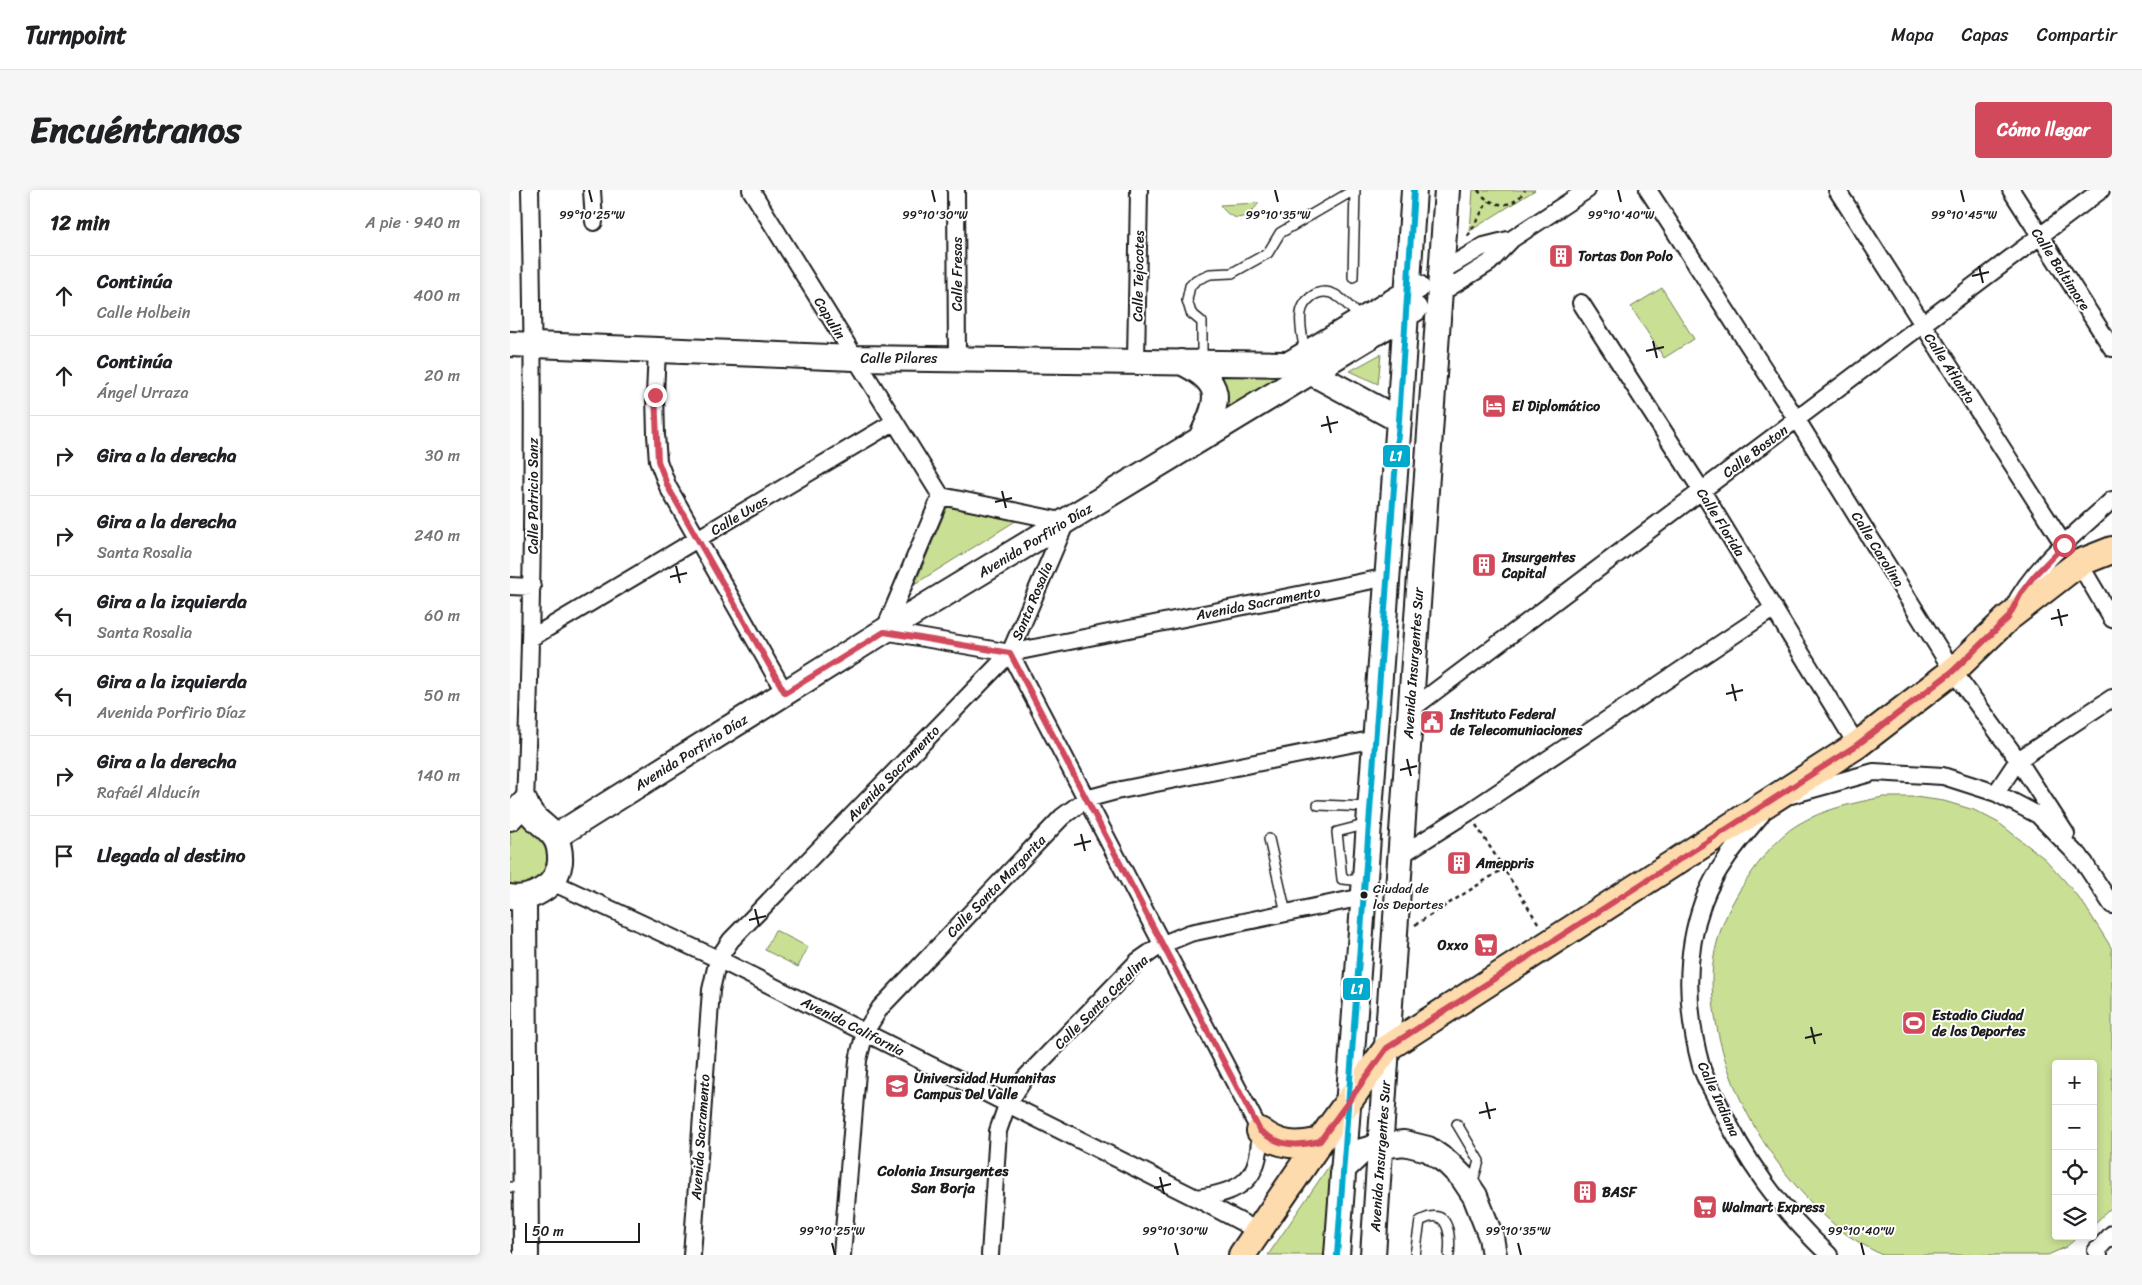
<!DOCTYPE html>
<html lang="es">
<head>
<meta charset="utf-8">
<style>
	body { margin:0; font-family:Sriracha,sans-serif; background:#f6f6f6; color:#202124 }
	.controls { position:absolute; right:15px; bottom:15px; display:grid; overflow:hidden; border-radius:5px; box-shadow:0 2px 8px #0003 }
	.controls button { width:45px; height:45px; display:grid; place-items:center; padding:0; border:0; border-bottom:1px solid #e0e0e0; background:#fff; color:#202124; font:25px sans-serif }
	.scale { position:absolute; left:15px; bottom:12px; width:115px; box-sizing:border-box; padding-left:5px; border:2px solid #1c1c1c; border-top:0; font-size:14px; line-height:18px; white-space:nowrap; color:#1c1c1c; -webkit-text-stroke:4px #fff; paint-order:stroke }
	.stop { position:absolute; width:15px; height:15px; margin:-11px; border:4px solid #d1495b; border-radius:50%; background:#fff }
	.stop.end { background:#d1495b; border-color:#fff; box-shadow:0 1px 5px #0008 }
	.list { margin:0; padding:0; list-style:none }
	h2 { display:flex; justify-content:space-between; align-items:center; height:65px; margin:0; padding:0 20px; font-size:21px }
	h2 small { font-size:16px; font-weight:400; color:#757577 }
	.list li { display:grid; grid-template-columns:32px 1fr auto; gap:15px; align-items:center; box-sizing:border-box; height:80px; padding:0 20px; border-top:1px solid #e0e0e0 }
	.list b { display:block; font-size:19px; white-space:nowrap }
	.list p { margin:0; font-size:16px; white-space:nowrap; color:#757577 }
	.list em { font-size:16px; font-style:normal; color:#757577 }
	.icon { flex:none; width:28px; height:28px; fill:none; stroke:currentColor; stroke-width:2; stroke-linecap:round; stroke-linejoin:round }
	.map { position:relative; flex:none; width:1602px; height:1065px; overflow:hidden; border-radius:5px }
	header { display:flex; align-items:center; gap:30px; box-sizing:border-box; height:70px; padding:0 25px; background:#fff; border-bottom:1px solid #e0e0e0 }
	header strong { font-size:24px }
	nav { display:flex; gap:28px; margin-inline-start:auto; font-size:18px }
	.intro { display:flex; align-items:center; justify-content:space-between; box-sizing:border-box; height:120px; padding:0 30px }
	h1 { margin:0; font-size:35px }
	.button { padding:12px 22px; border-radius:5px; background:#d1495b; color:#fff; font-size:18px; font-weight:700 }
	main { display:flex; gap:30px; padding:0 30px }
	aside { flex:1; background:#fff; border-radius:5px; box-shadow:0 2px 8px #0003 }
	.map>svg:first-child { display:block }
</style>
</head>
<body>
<header>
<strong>Turnpoint</strong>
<nav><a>Mapa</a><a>Capas</a><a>Compartir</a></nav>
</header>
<div class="intro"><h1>Encuéntranos</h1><a class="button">Cómo llegar</a></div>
<main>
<aside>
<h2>12 min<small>A pie · 940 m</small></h2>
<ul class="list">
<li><svg class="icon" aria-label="ahead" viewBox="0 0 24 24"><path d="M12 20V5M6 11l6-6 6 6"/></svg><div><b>Continúa</b><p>Calle Holbein</p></div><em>400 m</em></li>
<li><svg class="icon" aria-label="ahead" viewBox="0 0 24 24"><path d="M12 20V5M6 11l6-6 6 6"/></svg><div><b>Continúa</b><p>Ángel Urraza</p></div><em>20 m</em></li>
<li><svg class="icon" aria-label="right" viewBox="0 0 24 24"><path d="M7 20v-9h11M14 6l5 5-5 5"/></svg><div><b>Gira a la derecha</b></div><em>30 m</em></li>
<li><svg class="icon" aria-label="right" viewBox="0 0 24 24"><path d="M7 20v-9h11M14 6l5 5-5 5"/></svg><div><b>Gira a la derecha</b><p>Santa Rosalia</p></div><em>240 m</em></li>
<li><svg class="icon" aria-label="left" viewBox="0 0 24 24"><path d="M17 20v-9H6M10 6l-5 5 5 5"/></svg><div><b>Gira a la izquierda</b><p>Santa Rosalia</p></div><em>60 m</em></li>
<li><svg class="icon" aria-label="left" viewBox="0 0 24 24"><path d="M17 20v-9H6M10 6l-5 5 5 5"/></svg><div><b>Gira a la izquierda</b><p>Avenida Porfirio Díaz</p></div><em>50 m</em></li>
<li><svg class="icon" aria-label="right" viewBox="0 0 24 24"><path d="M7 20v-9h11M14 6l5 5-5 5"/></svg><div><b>Gira a la derecha</b><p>Rafaél Alducín</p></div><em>140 m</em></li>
<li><svg class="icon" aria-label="arrive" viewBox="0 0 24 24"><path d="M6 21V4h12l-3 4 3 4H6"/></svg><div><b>Llegada al destino</b></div></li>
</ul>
</aside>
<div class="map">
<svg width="1602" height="1065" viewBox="0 0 1602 1065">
	<rect width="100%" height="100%" fill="#fff"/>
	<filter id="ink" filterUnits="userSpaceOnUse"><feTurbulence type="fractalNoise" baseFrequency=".02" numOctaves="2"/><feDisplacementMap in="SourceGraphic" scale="10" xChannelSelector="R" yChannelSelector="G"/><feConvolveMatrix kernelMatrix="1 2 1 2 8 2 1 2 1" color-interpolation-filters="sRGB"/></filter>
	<g filter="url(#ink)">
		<path fill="#c9df94" stroke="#727e58" d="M 963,0 L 1025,0 L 960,41 Z
			M 749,13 C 737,29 724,35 710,15 Z
			M 1152,98 L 1184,149 L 1154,168 L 1121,117 Z
			M 871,164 L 868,194 L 840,181 Z
			M 702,182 L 780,183 L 714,222 Z
			M 437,317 L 507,330 L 405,394 Z
			M 1373,607 L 1405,607 L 1434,611 L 1464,620 L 1489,633 L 1535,669 L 1555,691 L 1575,716 L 1599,754 L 1602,759 L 1602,1017 L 1583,1035 L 1583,874 L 1546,874 L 1546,1046 L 1569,1046 L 1556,1057 L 1538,1065 L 1372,1065 C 1357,1057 1340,1048 1327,1037 C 1257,977 1203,883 1202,790 C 1202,754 1217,717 1238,688 C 1251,669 1267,647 1287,635 C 1313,619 1344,613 1373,607 Z
			M 9,629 L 34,641 L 42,674 L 28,693 L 0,698 L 0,639 Z
			M 265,740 L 298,757 L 288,777 L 255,760 Z
			M 821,973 L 817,1065 L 758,1065 Z"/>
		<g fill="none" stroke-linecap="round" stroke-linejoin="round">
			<defs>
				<path id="lane" d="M 843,87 L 845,0
					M 795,162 C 793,150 789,135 791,123 C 792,116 796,111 801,107 C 822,91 839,117 852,130
					M 692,172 L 692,132 L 681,123 L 677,110 L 680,96 L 686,90 L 700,84 L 722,83 L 758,63 L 770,43 L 844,0
					M 808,615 L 860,617
					M 759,649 L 776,723
					M 854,691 L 832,689 L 827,642 L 858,634
					M 947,934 L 969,971 L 962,994
					M 0,997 L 15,998
					M 905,1065 L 910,1031 C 939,1015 941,1045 939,1065"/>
				<path id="street" d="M 82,0 L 84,32
					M 241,0 L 431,306 L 556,332 L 500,463
					M 446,0 L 447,168
					M 1138,0 L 1287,230 L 1443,481 L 1508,570 L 1556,644
					M 1327,0 L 1554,355
					M 1501,0 L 1602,158
					M 930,82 L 974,56 L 1002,49
					M 929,104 L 979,73 L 1002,49 L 1077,0
					M 1071,113 L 1192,301 L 1347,555
					M 147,160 L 145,205 L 146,245 L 148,271 L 158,297 L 275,503
					M 626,171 L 629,0
					M 431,306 L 374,441 L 500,463
					M 1569,373 L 1602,429
					M 0,396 L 22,397
					M 1503,418 C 1524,375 1567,343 1602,310
					M 21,448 L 384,232
					M 500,463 L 750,941 C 751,990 732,1002 686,1008
					M 899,521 L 1591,0
					M 1486,603 L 1508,570 L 1602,508
					M 1281,605 L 1364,582 L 1433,586 L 1486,603 L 1528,625 L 1575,673
					M 15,612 C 23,408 25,204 20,0
					M 1251,625 C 1229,651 1205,679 1193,712 C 1174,765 1176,821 1191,876 C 1194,887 1202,899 1207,910 C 1235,971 1270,1019 1319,1065
					M 891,665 L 959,622 L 1264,418
					M 1569,665 L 1602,715
					M 42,692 L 208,769 L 686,1008 L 748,1041
					M 182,1065 L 201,800 L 208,769 L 221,750 L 500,463 L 878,387
					M 332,1065 L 348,870 L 355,842 L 370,818 L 552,627 L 576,609 L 606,601 L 865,549
					M 480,1065 L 488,941 L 497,915 L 515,888 L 628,771 L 651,755 L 680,743 L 853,707
					M 1589,1065 L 1586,1061 L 1602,1044"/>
				<path id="secondary" d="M 0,154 L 344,168 L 779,174 L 907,97
					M 671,172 C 715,193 710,209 691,248
					M 802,183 L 889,230
					M 0,628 L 15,612 C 24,639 52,635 50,672 C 49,680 45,690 39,695 C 27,705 15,710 0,707
					M 45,647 L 374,441 L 905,119
					M 14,708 L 16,1065
					M 833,979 L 852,961 L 870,956 L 894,953 L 918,959 L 938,973 L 953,988 L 965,1006 L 981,1047 L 984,1065
					M 827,1065 L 889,230 L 904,0
					M 863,1065 C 887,710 910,355 937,0"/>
				<path id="primary" d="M 750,941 C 770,956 786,957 810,951
					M 732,1065 L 810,951 L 877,858 L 1347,555 L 1443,481 L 1498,428 L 1569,373 L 1602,360"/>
			</defs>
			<use href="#lane" stroke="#1c1c1c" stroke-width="12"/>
			<use href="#street" stroke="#1c1c1c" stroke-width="20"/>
			<use href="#secondary" stroke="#1c1c1c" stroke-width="28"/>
			<use href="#primary" stroke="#1c1c1c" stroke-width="30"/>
			<path stroke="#1c1c1c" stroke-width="2.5" stroke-dasharray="4 4" stroke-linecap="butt" d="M 968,0 C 980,18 1004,20 1015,0
				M 958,46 L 978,11
				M 966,635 L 1030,736
				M 905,735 L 993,679"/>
			<use href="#lane" stroke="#fff" stroke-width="9"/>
			<use href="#street" stroke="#fff" stroke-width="16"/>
			<use href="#secondary" stroke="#fff" stroke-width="24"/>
			<use href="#primary" stroke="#fedbac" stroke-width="26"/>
			<defs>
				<path id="bus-1" d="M 827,1065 L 889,230 L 904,0"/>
			</defs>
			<use href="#bus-1" stroke="#fff" stroke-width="10"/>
			<use href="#bus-1" stroke="#00a9ce" stroke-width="6"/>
		</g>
	</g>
	<g fill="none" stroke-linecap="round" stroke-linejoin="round" filter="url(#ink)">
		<path stroke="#d1495b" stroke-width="6" d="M 145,205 L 148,271 L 158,297 L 275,503 L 374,442 L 500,463 L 750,941 C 770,956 786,957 810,951 L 877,858 L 1347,555 L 1443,481 L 1498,428 L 1511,403 L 1524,386 L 1554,355"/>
	</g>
	<path fill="none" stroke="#1c1c1c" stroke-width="2" d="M 79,0 L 82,12M 422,0 L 425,12M 765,0 L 768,12M 1108,0 L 1111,12M 1451,0 L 1454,12M 1469,76 L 1473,93M 1462,86 L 1479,82M 1143,151 L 1147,168M 1136,161 L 1154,157M 817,226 L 821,243M 811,236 L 828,232M 492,301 L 496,318M 485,312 L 502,308M 166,376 L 170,393M 160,387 L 177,383M 1548,419 L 1552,436M 1541,429 L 1558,425M 1222,494 L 1226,511M 1216,504 L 1233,500M 897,569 L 901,586M 890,580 L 907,576M 571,644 L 575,661M 564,655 L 581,651M 245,719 L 249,736M 239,730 L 256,726M 1301,837 L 1305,854M 1295,848 L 1312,844M 976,912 L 980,929M 969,923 L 986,919M 650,987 L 654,1004M 644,998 L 661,994M 322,1053 L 325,1065M 665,1053 L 668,1065M 1008,1053 L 1011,1065M 1351,1053 L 1354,1065"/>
	<defs>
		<symbol id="building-square" viewBox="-11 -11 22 22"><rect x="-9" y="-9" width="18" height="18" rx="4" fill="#d1495b" stroke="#fff"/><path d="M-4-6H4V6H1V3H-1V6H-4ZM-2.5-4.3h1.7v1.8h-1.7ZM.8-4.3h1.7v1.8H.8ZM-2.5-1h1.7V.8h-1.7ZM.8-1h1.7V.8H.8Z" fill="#fff"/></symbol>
		<symbol id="hotel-square" viewBox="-11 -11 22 22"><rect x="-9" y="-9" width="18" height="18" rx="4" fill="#d1495b" stroke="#fff"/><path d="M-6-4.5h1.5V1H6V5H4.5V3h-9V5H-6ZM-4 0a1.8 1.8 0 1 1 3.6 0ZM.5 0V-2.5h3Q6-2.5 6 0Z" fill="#fff"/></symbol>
		<symbol id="civic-square" viewBox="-11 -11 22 22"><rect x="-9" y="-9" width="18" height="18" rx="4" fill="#d1495b" stroke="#fff"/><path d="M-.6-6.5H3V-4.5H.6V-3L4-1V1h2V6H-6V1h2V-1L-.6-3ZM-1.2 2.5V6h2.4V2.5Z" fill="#fff"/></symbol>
		<symbol id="supermarket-square" viewBox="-11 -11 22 22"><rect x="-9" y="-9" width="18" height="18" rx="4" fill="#d1495b" stroke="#fff"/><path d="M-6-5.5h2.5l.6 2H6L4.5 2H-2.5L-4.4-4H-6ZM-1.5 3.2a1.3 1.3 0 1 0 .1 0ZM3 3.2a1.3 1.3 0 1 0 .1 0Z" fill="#fff"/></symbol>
		<symbol id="stadium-square" viewBox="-11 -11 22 22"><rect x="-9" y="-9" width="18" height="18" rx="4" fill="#d1495b" stroke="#fff"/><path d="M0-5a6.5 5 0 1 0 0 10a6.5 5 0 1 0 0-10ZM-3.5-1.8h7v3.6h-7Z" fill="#fff"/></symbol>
		<symbol id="university-square" viewBox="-11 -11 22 22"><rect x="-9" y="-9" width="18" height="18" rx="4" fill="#d1495b" stroke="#fff"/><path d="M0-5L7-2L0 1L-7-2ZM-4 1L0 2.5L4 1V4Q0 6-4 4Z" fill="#fff"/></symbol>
	</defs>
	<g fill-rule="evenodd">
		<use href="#building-square" x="1037" y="52" width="28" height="28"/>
		<use href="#hotel-square" x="970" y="202" width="28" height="28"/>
		<use href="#building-square" x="960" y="361" width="28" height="28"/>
		<use href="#civic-square" x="908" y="518" width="28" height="28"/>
		<use href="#building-square" x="935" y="659" width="28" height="28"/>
		<use href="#supermarket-square" x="962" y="741" width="28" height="28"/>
		<use href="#stadium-square" x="1390" y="819" width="28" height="28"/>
		<use href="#university-square" x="373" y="882" width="28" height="28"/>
		<use href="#building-square" x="1061" y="988" width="28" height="28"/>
		<use href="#supermarket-square" x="1181" y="1003" width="28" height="28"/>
	</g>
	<circle fill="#1c1c1c" stroke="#fff" stroke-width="2" cx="854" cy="705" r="4.5"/>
	<g text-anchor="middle" stroke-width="4" stroke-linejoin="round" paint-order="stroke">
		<g font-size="13" fill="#1c1c1c" stroke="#fff" text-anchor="start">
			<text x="863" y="703">Ciudad de<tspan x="863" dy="16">los Deportes</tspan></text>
		</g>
		<g font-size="14" font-weight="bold" fill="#1c1c1c" stroke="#fff" text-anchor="start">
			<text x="1068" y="71">Tortas Don Polo</text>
			<text x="1002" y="221">El Diplomático</text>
			<text x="992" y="372">Insurgentes<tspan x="992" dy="16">Capital</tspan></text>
			<text x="940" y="529">Instituto Federal<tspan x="940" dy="16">de Telecomuniaciones</tspan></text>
			<text x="966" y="678">Ameppris</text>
			<text x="958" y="760" text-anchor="end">Oxxo</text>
			<text x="1422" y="830">Estadio Ciudad<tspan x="1422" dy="16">de los Deportes</tspan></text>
			<text x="404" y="893">Universidad Humanitas<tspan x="404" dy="16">Campus Del Valle</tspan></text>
			<text x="1092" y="1007">BASF</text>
			<text x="1212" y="1022">Walmart Express</text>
		</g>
		<g font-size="14" fill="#1c1c1c" stroke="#fff">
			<text transform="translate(1551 79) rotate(57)" y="5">Calle Baltimore</text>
			<text transform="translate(447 84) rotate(-90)" y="5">Calle Fresas</text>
			<text transform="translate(628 86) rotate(-89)" y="5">Calle Tejocotes</text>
			<text transform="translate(320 128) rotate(59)" y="5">Capulin</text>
			<text x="389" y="173">Calle Pilares</text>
			<text transform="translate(1440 178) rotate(57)" y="5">Calle Atlanta</text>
			<text transform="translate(1245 261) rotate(-37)" y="5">Calle Boston</text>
			<text transform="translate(23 306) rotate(-90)" y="5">Calle Patricio Sanz</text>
			<text transform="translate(229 325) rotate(-31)" y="5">Calle Uvas</text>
			<text transform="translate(1211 332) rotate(58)" y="5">Calle Florida</text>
			<text transform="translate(525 350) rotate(-31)" y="5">Avenida Porfirio Díaz</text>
			<text transform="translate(1368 359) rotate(58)" y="5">Calle Carolina</text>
			<text transform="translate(522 411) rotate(-67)" y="5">Santa Rosalia</text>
			<text transform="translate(748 413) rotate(-11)" y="5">Avenida Sacramento</text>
			<text transform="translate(903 473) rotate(-86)" y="5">Avenida Insurgentes Sur</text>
			<text transform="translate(181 562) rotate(-32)" y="5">Avenida Porfirio Díaz</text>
			<text transform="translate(383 583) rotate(-46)" y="5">Avenida Sacramento</text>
			<text transform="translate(486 696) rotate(-46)" y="5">Calle Santa Margarita</text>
			<text transform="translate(591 812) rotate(-45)" y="5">Calle Santa Catalina</text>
			<text transform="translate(343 836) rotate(27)" y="5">Avenida California</text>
			<text transform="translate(1209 909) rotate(65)" y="5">Calle Indiana</text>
			<text transform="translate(190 947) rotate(-86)" y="5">Avenida Sacramento</text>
			<text transform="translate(870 966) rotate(-86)" y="5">Avenida Insurgentes Sur</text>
		</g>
		<g font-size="15" font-weight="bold" fill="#1c1c1c" stroke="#fff">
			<text x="433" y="986">Colonia Insurgentes<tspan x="433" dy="17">San Borja</tspan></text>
		</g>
	</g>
	<g font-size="12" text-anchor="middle" fill="#1c1c1c" stroke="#fff" stroke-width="4" stroke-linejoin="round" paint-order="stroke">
		<text x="82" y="29">99°10'25"W</text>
		<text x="425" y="29">99°10'30"W</text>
		<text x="768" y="29">99°10'35"W</text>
		<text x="1111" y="29">99°10'40"W</text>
		<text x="1454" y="29">99°10'45"W</text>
		<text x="322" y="1045">99°10'25"W</text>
		<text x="665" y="1045">99°10'30"W</text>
		<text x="1008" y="1045">99°10'35"W</text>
		<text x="1351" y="1045">99°10'40"W</text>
	</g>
	<g stroke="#fff" stroke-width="2">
		<rect x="872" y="254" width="29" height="24" rx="5" fill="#00a9ce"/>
		<rect x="832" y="787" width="29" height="24" rx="5" fill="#00a9ce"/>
	</g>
	<g font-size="14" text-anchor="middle" font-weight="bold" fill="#fff">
		<text x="886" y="271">L1</text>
		<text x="847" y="804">L1</text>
	</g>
</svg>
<div class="controls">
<button>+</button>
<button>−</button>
<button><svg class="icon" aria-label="locate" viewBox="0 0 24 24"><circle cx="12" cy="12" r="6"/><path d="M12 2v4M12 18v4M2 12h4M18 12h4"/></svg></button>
<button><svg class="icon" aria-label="layers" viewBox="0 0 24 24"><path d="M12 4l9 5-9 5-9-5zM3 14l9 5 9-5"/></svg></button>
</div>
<div class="scale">50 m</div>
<div class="stop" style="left:1554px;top:355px"></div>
<div class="stop end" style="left:145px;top:205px"></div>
</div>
</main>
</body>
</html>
